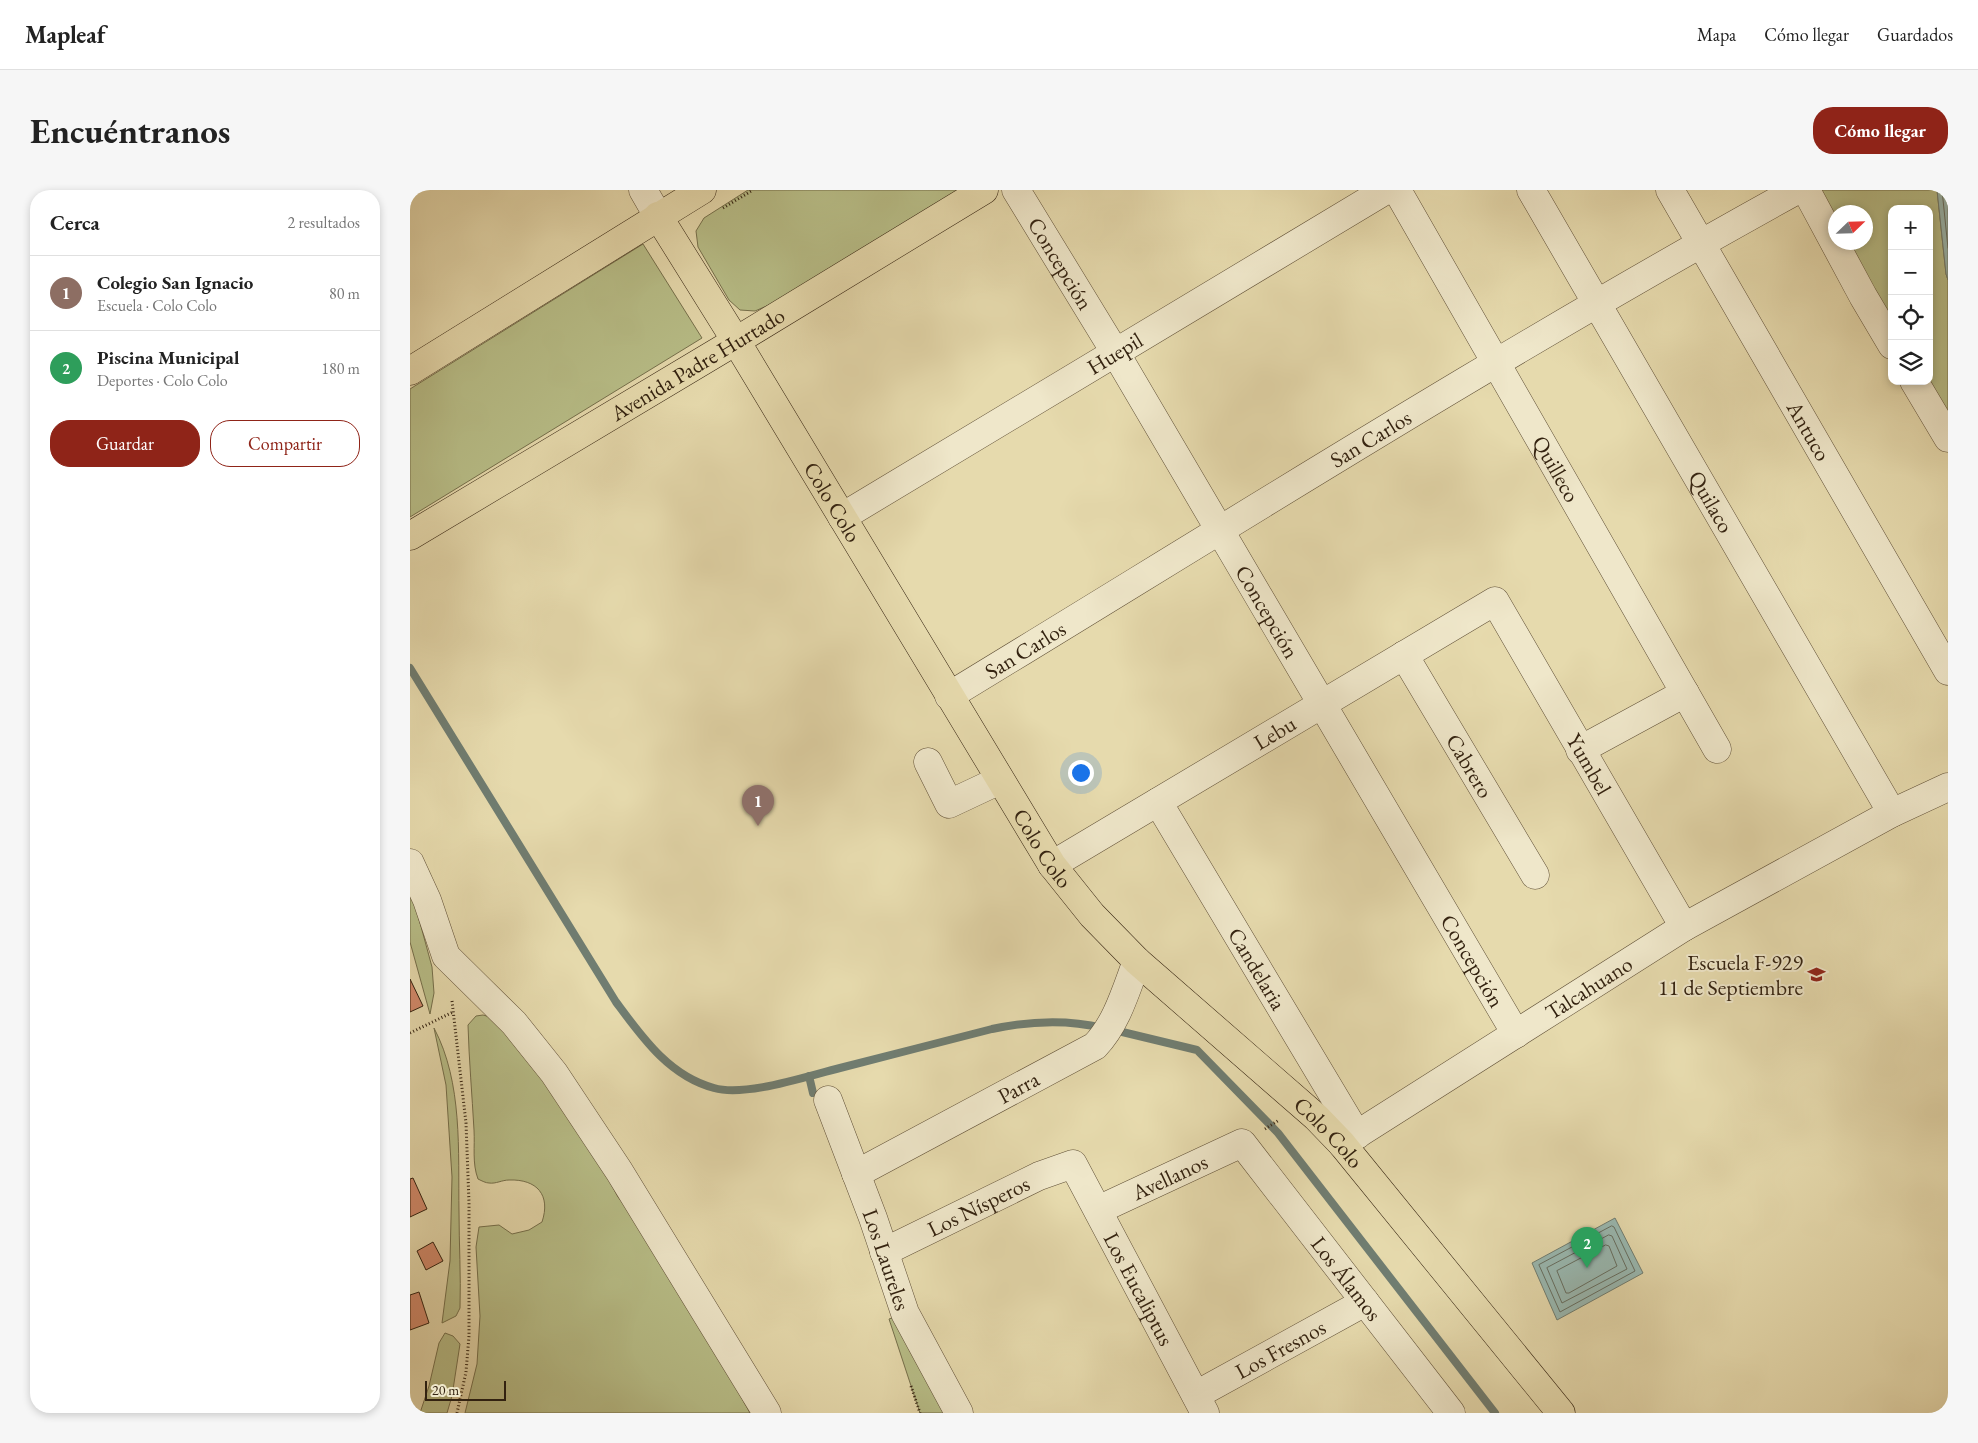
<!DOCTYPE html>
<html lang="es">
<head>
<meta charset="utf-8">
<style>
	body { margin:0; font-family:"EB Garamond",serif; background:#f6f6f6; color:#222 }
	.controls { position:absolute; right:15px; top:15px; display:grid; overflow:hidden; border-radius:10px; box-shadow:0 2px 8px #0003 }
	.controls button { width:45px; height:45px; display:grid; place-items:center; padding:0; border:0; border-bottom:1px solid #e0e0e0; background:#fff; color:#222; font:25px sans-serif }
	.compass { position:absolute; left:1418px; top:15px; width:45px; height:45px; border-radius:50%; background:#fff; box-shadow:0 2px 8px #0003; rotate:67deg }
	.scale { position:absolute; left:15px; bottom:12px; width:81px; box-sizing:border-box; padding-left:5px; border:2px solid #332210; border-top:0; font-size:14px; line-height:18px; white-space:nowrap; color:#332210; -webkit-text-stroke:4px #efe7ca; paint-order:stroke }
	.you { position:absolute; left:670px; top:582px; width:18px; height:18px; margin:-12px; border:4px solid #fff; border-radius:50%; background:#1a73e8; box-shadow:0 0 0 8px #1a73e833 }
	.badge { display:grid; place-items:center; width:32px; height:32px; border-radius:50%; background:#8f2418; color:#fff; font-size:16px; font-weight:700 }
	.pin { position:absolute; translate:-50% -41px; filter:drop-shadow(0 1px 2px #0008) }
	.pin::after { content:''; position:absolute; top:26px; width:18px; height:15px; background:inherit; clip-path:polygon(0 0,100% 0,50% 100%) }
	.list { margin:0; padding:0; list-style:none }
	h2 { display:flex; justify-content:space-between; align-items:center; height:65px; margin:0; padding:0 20px; font-size:21px }
	h2 small { font-size:16px; font-weight:400; color:#767676 }
	.list li { display:grid; grid-template-columns:32px 1fr auto; gap:15px; align-items:center; box-sizing:border-box; height:75px; padding:0 20px; border-top:1px solid #e0e0e0 }
	.list b { display:block; font-size:19px; white-space:nowrap }
	.list p { margin:0; font-size:16px; white-space:nowrap; color:#767676 }
	.list em { font-size:16px; font-style:normal; color:#767676 }
	.actions { display:flex; gap:10px; padding:15px 20px }
	.actions a { flex:1; padding:11px 0; border:1px solid #8f2418; border-radius:20px; text-align:center; font-size:18px; color:#8f2418 }
	.actions .main { background:#8f2418; color:#fff }
	.icon { flex:none; width:28px; height:28px; fill:none; stroke:currentColor; stroke-width:2; stroke-linecap:round; stroke-linejoin:round }
	.map { position:relative; flex:none; width:1538px; height:1223px; overflow:hidden; border-radius:20px }
	header { display:flex; align-items:center; gap:30px; box-sizing:border-box; height:70px; padding:0 25px; background:#fff; border-bottom:1px solid #e0e0e0 }
	header strong { font-size:24px }
	nav { display:flex; gap:28px; margin-inline-start:auto; font-size:18px }
	.intro { display:flex; align-items:center; justify-content:space-between; box-sizing:border-box; height:120px; padding:0 30px }
	h1 { margin:0; font-size:35px }
	.button { padding:12px 22px; border-radius:20px; background:#8f2418; color:#fff; font-size:18px; font-weight:700 }
	main { display:flex; gap:30px; padding:0 30px }
	aside { flex:1; background:#fff; border-radius:20px; box-shadow:0 2px 8px #0003 }
	.map>svg:first-child { display:block }
</style>
</head>
<body>
<header>
<strong>Mapleaf</strong>
<nav><a>Mapa</a><a>Cómo llegar</a><a>Guardados</a></nav>
</header>
<div class="intro"><h1>Encuéntranos</h1><a class="button">Cómo llegar</a></div>
<main>
<aside>
<h2>Cerca<small>2 resultados</small></h2>
<ul class="list">
<li><span class="badge" style="background:#8d6e63">1</span><div><b>Colegio San Ignacio</b><p>Escuela · Colo Colo</p></div><em>80 m</em></li>
<li><span class="badge" style="background:#2e9e5b">2</span><div><b>Piscina Municipal</b><p>Deportes · Colo Colo</p></div><em>180 m</em></li>
</ul>
<div class="actions"><a class="main">Guardar</a><a>Compartir</a></div>
</aside>
<div class="map">
<svg width="1538" height="1223" viewBox="0 0 1538 1223">
	<rect width="100%" height="100%" fill="#e6daad"/>
	<filter id="stains"><feTurbulence type="fractalNoise" baseFrequency=".004" numOctaves="4"/><feColorMatrix values="0 0 0 0 .2 0 0 0 0 .09 0 0 0 0 .02 0 0 0 .5 -.17"/></filter>
	<radialGradient id="worn" r=".72"><stop offset=".6" stop-color="#630" stop-opacity="0"/><stop offset="1" stop-color="#630" stop-opacity=".3"/></radialGradient>
	<path fill="#b8be88" stroke="#76704c" d="M 338,0 L 551,0 L 359,115 L 345,121 L 330,120 L 319,110 L 288,57 L 286,41 L 294,28 Z
		M 1410,0 L 1527,0 L 1536,84 L 1538,90 L 1538,226 L 1519,191 L 1519,19 L 1482,19 L 1482,133 L 1437,53 L 1456,52 L 1456,22 L 1426,22 L 1425,30 Z
		M 233,54 L 292,148 L 0,327 L 0,199 Z
		M 0,696 L 22,777 L 24,803 L 20,824 L 0,752 Z
		M 73,825 L 84,828 L 125,879 L 193,979 L 208,1007 L 235,1041 L 311,1170 L 340,1223 L 55,1223 L 67,1174 L 70,1126 L 66,1057 L 69,1037 L 89,1035 L 102,1044 L 119,1040 L 132,1032 C 141,1005 127,989 99,990 C 92,990 86,994 79,993 C 76,993 72,991 68,989 C 62,973 65,957 64,940 C 62,904 59,870 58,835 L 66,826 Z
		M 24,838 C 53,893 48,961 49,1022 C 49,1054 51,1085 50,1118 L 46,1126 L 32,1133 L 40,1071 L 42,987 L 36,895 Z
		M 495,1123 L 549,1223 L 510,1223 L 479,1129 Z
		M 35,1143 L 43,1146 L 50,1154 L 42,1206 L 37,1223 L 10,1223 L 19,1196 L 29,1153 Z"/>
	<path fill="#99b9b2" stroke="#707d71" d="M 1527,0 L 1538,0 L 1538,90 L 1536,84 Z
		M 1205,1028 L 1233,1083 L 1147,1130 L 1122,1073 Z"/>
	<g fill="none" stroke-linecap="round" stroke-linejoin="round">
		<path stroke="#666e61" stroke-width="1" d="M 1532,0 L 1538,58
			M 1202,1036 L 1204,1037 L 1225,1081 L 1150,1122 L 1129,1075 Z
			M 1199,1045 L 1202,1046 L 1217,1079 L 1152,1113 L 1137,1078 Z
			M 1196,1055 L 1199,1056 L 1207,1076 L 1159,1103 L 1156,1103 L 1147,1081 Z"/>
		<path stroke="#707d71" stroke-width="8" d="M 0,478 L 206,812 C 232,847 259,886 304,898 C 336,907 397,886 430,878 C 481,865 531,852 582,839 C 619,831 656,829 693,838
			M 704,840 L 787,860 L 868,943 L 1085,1223
			M 399,886 L 403,903"/>
	</g>
	<path fill="#d28a6b" stroke="#332210" d="M 0,789 L 13,816 L 0,822 Z
		M 3,988 L 17,1019 L 0,1027 L 0,989 Z
		M 23,1052 L 33,1071 L 16,1080 L 7,1061 Z
		M 9,1102 L 19,1133 L 0,1140 L 0,1105 Z"/>
	<g fill="none" stroke-linecap="round" stroke-linejoin="round">
		<defs>
			<g id="minor">
				<path d="M 233,0 L 248,26"/>
				<path id="s1" d="M 606,0 L 705,162 L 1106,844"/>
				<path id="s2" d="M 987,0 L 1307,559"/>
				<path id="s3" d="M 1121,0 L 1482,623"/>
				<path id="s4" d="M 1260,0 L 1538,481"/>
				<path d="M 1396,0 L 1453,106 L 1482,155"/>
				<path d="M 1504,191 L 1538,248"/>
				<path id="s5" d="M 432,327 L 976,0"/>
				<path id="s6" d="M 994,465 L 1125,685"/>
				<path id="s7" d="M 539,506 C 820,335 1098,159 1387,0"/>
				<path d="M 1170,560 L 1275,503"/>
				<path d="M 518,572 L 539,614 L 590,590"/>
				<path id="s8" d="M 748,612 L 947,945"/>
				<path d="M 0,673 L 17,710 L 36,766 L 104,833 L 144,883 L 209,981 L 357,1223"/>
				<path id="s9" d="M 642,675 L 1085,411 L 1274,737"/>
				<path id="s10" d="M 418,910 L 463,1028 L 495,1123 L 549,1223"/>
				<path id="s11" d="M 932,954 L 1274,737 L 1482,623 L 1538,597"/>
				<path id="s12" d="M 446,984 L 685,856 C 707,833 716,800 727,771"/>
				<path id="s13" d="M 688,1020 L 832,953 L 1041,1223"/>
				<path id="s14" d="M 474,1062 L 629,986 L 663,974 L 795,1223"/>
				<path id="s15" d="M 786,1205 L 955,1112"/>
			</g>
			<g id="major">
				<path id="s16" d="M 248,26 L 326,151 L 642,675 L 682,725 L 727,771 L 906,927 L 932,954 L 1151,1223"/>
				<path d="M 0,181 L 292,0"/>
				<path id="s17" d="M 0,346 L 326,151 L 574,0"/>
			</g>
		</defs>
		<use href="#minor" stroke="#605037" stroke-width="29"/>
		<use href="#major" stroke="#332210" stroke-width="29"/>
		<path stroke="#332210" stroke-width="3" stroke-dasharray="1 2.5" stroke-linecap="butt" d="M 313,18 L 343,0
			M 42,811 L 56,933 L 59,1013 L 59,1146 L 56,1182 L 47,1223
			M 0,843 L 43,822
			M 855,939 L 869,930
			M 501,1196 L 510,1223"/>
		<use href="#minor" stroke="#efe7ca" stroke-width="28"/>
		<use href="#major" stroke="#e6daad" stroke-width="28"/>
	</g>
	<defs>
		<symbol id="school-bare" viewBox="-9 -9 18 18"><path d="M0-5L7-2L0 1L-7-2ZM-4 1L0 2.5L4 1V4Q0 6-4 4Z" fill="#8f2418" stroke="#efe7ca" stroke-width="2.5" paint-order="stroke"/></symbol>
	</defs>
	<g fill-rule="evenodd">
		<use href="#school-bare" x="1394" y="772" width="25" height="25"/>
	</g>
	<g text-anchor="middle" stroke-width="4" stroke-linejoin="round" paint-order="stroke">
		<g font-size="22" fill="#332210" stroke="#efe7ca">
			<text dy="8" stroke="none"><textPath href="#s1" startOffset="86">Concepción</textPath></text>
			<text dy="8" stroke="none"><textPath href="#s5" startOffset="318">Huepil</textPath></text>
			<text dy="8" stroke="none"><textPath href="#s17" startOffset="335">Avenida Padre Hurtado</textPath></text>
			<text dy="8" stroke="none"><textPath href="#s4" startOffset="278">Antuco</textPath></text>
			<text dy="8" stroke="none"><textPath href="#s7" startOffset="494">San Carlos</textPath></text>
			<text dy="8" stroke="none"><textPath href="#s2" startOffset="321">Quilleco</textPath></text>
			<text dy="8" stroke="none"><textPath href="#s3" startOffset="360">Quilaco</textPath></text>
			<text dy="8" stroke="none"><textPath href="#s16" startOffset="335">Colo Colo</textPath></text>
			<text dy="8" stroke="none"><textPath href="#s1" startOffset="491">Concepción</textPath></text>
			<text dy="8" stroke="none"><textPath href="#s7" startOffset="89">San Carlos</textPath></text>
			<text dy="8" stroke="none"><textPath href="#s9" startOffset="259">Lebu</textPath></text>
			<text dy="8" stroke="none"><textPath href="#s9" startOffset="704">Yumbel</textPath></text>
			<text dy="8" stroke="none"><textPath href="#s6" startOffset="129">Cabrero</textPath></text>
			<text dy="8" stroke="none"><textPath href="#s16" startOffset="740">Colo Colo</textPath></text>
			<text dy="8" stroke="none"><textPath href="#s1" startOffset="896">Concepción</textPath></text>
			<text dy="8" stroke="none"><textPath href="#s8" startOffset="194">Candelaria</textPath></text>
			<text dy="8" stroke="none"><textPath href="#s11" startOffset="292">Talcahuano</textPath></text>
			<text dy="8" stroke="none"><textPath href="#s12" startOffset="184">Parra</textPath></text>
			<text dy="8" stroke="none"><textPath href="#s16" startOffset="1145">Colo Colo</textPath></text>
			<text dy="8" stroke="none"><textPath href="#s13" startOffset="79">Avellanos</textPath></text>
			<text dy="8" stroke="none"><textPath href="#s14" startOffset="105">Los Nísperos</textPath></text>
			<text dy="8" stroke="none"><textPath href="#s10" startOffset="170">Los Laureles</textPath></text>
			<text dy="8" stroke="none"><textPath href="#s13" startOffset="330">Los Álamos</textPath></text>
			<text dy="8" stroke="none"><textPath href="#s14" startOffset="350">Los Eucaliptus</textPath></text>
			<text dy="8" stroke="none"><textPath href="#s15" startOffset="96">Los Fresnos</textPath></text>
		</g>
		<g font-size="22" fill="#332210" stroke="#efe7ca" text-anchor="end">
			<text x="1393" y="780">Escuela F-929<tspan x="1393" dy="25">11 de Septiembre</tspan></text>
		</g>
	</g>
	<rect width="100%" height="100%" filter="url(#stains)"/>
	<rect width="100%" height="100%" fill="url(#worn)"/>
</svg>
<div class="controls">
<button>+</button>
<button>−</button>
<button><svg class="icon" aria-label="locate" viewBox="0 0 24 24"><circle cx="12" cy="12" r="6"/><path d="M12 2v4M12 18v4M2 12h4M18 12h4"/></svg></button>
<button><svg class="icon" aria-label="layers" viewBox="0 0 24 24"><path d="M12 4l9 5-9 5-9-5zM3 14l9 5 9-5"/></svg></button>
</div>
<svg class="compass" viewBox="-18 -18 36 36"><path d="M0-13l5 13h-10z" fill="#e53935"/><path d="M0 13l5-13h-10z" fill="#767676"/></svg>
<div class="scale">20 m</div>
<div class="you"></div>
<div class="pin badge" style="left:348px;top:636px;background:#8d6e63">1</div>
<div class="pin badge" style="left:1177px;top:1078px;background:#2e9e5b">2</div>
</div>
</main>
</body>
</html>
